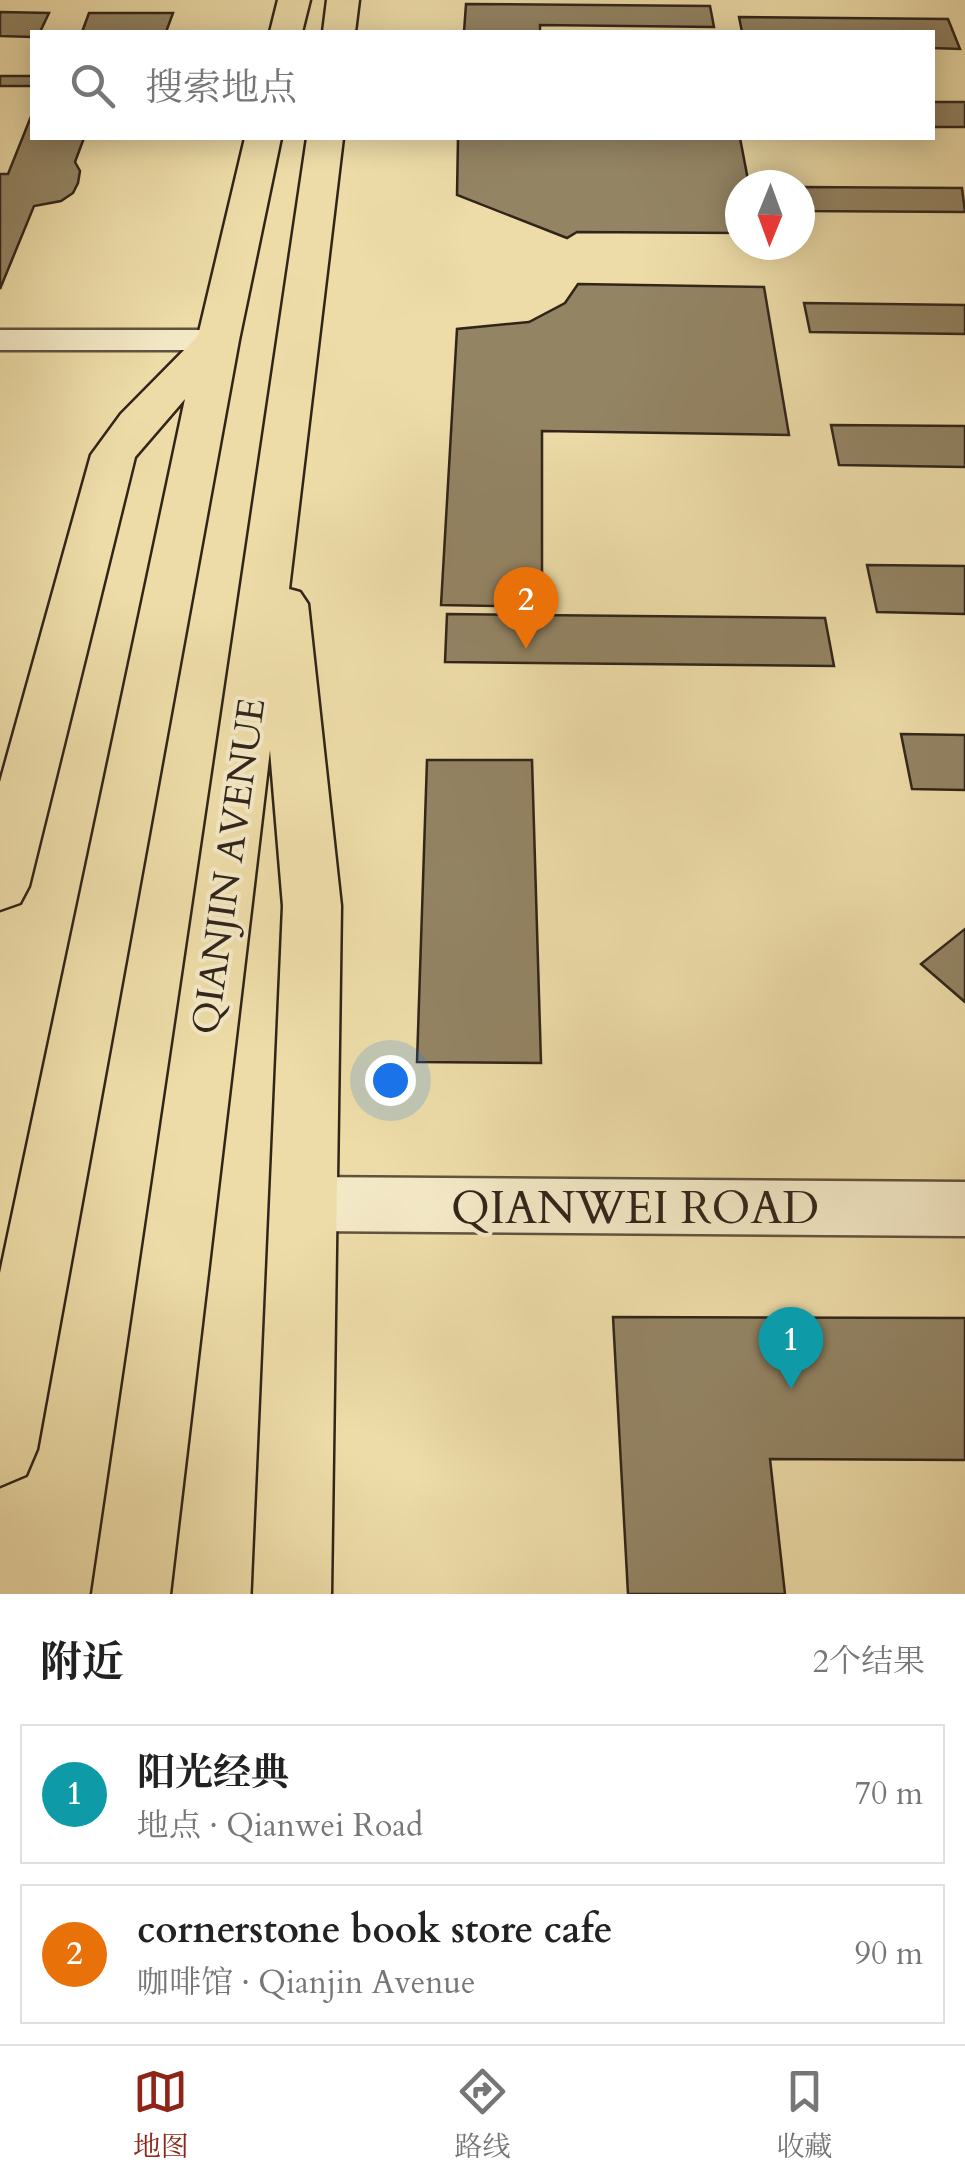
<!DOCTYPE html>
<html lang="zh">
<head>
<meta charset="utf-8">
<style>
	body { margin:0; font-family:Cardo,"Noto Serif SC",serif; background:#f2f2f2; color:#222 }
	.compass { position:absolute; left:725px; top:170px; width:90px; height:90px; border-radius:50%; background:#fff; box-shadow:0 5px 25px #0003; rotate:181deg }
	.you { position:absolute; left:390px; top:1080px; width:35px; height:35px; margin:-25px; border:8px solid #fff; border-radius:50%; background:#1a73e8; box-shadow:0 0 0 15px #1a73e833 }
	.badge { display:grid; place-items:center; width:65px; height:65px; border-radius:50%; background:#8f2418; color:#fff; font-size:32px; font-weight:700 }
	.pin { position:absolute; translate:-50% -82px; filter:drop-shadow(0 2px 5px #0008) }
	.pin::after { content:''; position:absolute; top:52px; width:35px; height:30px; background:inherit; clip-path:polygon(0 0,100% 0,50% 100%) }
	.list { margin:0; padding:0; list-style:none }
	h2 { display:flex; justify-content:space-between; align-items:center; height:130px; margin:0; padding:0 40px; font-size:42px }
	h2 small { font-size:32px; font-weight:400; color:#767676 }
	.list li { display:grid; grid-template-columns:65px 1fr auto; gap:30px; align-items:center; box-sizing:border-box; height:140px; margin:0 20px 20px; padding:0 20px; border:2px solid #e0e0e0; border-radius:0px }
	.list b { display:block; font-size:38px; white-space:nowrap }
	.list p { margin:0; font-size:32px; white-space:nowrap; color:#767676 }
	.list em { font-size:32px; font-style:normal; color:#767676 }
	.icon { flex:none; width:55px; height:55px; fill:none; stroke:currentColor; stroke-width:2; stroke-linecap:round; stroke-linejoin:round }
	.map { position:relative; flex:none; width:965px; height:1594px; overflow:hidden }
	.search { position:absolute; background:#fff; box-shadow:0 5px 25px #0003; left:30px; right:30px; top:30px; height:110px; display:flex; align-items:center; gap:25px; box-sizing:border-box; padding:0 35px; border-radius:0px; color:#767676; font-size:38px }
	.sheet { height:450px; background:#fff }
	nav { display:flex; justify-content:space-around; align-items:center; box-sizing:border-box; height:140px; border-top:2px solid #e0e0e0; background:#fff; font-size:28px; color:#767676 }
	nav a { display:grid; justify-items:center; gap:5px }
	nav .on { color:#8f2418 }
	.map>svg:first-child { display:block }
</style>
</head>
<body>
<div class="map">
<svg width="965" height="1594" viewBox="0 0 965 1594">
	<rect width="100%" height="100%" fill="#eddca8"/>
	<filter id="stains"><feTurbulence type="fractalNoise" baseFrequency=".002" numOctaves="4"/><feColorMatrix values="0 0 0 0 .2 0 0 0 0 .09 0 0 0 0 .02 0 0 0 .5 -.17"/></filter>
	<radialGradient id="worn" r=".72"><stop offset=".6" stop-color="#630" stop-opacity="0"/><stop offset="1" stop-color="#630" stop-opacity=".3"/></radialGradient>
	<path fill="#938464" stroke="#31251a" stroke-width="2.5" d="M 466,4 L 710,6 L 714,27 L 540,25 L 540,32 L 464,32 Z
		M 0,12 L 49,13 L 40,32 L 32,32 L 32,37 L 0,36 Z
		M 89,13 L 173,13 L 166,32 L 82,32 Z
		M 739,17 L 948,19 L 960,49 L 932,48 L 932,32 L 742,32 Z
		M 0,76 L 32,76 L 32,86 L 0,86 Z
		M 932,102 L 965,102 L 965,127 L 932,127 Z
		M 32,114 L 32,138 L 84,138 L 75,162 L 80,171 L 78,183 L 73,193 L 61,201 L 34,206 L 0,289 L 0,174 L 8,174 Z
		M 458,138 L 740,138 L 749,185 L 740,185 L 740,233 L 577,232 L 567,238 L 457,195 Z
		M 800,187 L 962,188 L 965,212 L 800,211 Z
		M 578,284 L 764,287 L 789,435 L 542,431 L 542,607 L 441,605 L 457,329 L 529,322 L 565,303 Z
		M 804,303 L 965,305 L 965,334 L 810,332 Z
		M 831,425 L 965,426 L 965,467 L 839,465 Z
		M 867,565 L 965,566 L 965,614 L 877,612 Z
		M 447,614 L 825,618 L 834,666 L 445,662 Z
		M 901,734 L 965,735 L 965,790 L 912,789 Z
		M 427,760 L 532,760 L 541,1063 L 417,1062 Z
		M 965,929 L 965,1002 L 921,964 Z
		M 613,1317 L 965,1318 L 965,1460 L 770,1459 L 785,1594 L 628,1594 Z"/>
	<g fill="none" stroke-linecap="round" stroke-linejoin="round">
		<defs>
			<path id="tertiary" d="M 0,330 L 218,330 L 230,333 L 235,340 L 230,347 L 218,350 L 0,350 Z
				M 306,1177 L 965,1182 L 965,1236 L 306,1231 L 287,1223 L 278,1204 L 287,1185 Z"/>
			<path id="primary" d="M 278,0 L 310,0 L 302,32 L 270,32 Z
				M 327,0 L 359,0 L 355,32 L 323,32 Z
				M 245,138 L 281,138 L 239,340 L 37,1449 L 26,1475 L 0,1486 L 0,1273 L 185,399 L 135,457 L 29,886 L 20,903 L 0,910 L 0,782 L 91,455 L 121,414 L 198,336 Z
				M 307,138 L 343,138 L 289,589 L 300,592 L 308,604 L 341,906 L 331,1594 L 253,1594 L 283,906 L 270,750 L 170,1594 L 92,1594 Z"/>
		</defs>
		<use href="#tertiary" stroke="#60533e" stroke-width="5"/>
		<use href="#primary" stroke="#31251a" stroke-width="5"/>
		<use href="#tertiary" fill="#f3e8c6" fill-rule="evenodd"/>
		<use href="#primary" fill="#eddca8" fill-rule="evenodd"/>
	</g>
	<g text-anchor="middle" stroke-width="8" stroke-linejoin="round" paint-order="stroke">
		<g font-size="38" fill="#31251a" stroke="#f3e8c6">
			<text transform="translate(228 866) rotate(-82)" y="13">QIANJIN AVENUE</text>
		</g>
		<g font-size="45" fill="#31251a" stroke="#f3e8c6">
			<text x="635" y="1223">QIANWEI ROAD</text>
		</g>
	</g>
	<rect width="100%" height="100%" filter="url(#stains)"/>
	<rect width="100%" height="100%" fill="url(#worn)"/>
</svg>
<svg class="compass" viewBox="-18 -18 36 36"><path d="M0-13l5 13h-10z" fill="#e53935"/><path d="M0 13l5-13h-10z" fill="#767676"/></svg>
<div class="you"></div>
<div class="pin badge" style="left:791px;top:1389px;background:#0f9aa8">1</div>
<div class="pin badge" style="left:526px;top:649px;background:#e8710a">2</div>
<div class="search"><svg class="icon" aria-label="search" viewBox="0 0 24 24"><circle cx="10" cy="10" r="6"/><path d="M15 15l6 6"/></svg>搜索地点</div>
</div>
<section class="sheet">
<h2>附近<small>2个结果</small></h2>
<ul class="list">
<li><span class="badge" style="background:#0f9aa8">1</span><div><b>阳光经典</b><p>地点 · Qianwei Road</p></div><em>70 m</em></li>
<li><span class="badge" style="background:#e8710a">2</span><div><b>cornerstone book store cafe</b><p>咖啡馆 · Qianjin Avenue</p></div><em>90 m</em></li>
</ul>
</section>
<nav>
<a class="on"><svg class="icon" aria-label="map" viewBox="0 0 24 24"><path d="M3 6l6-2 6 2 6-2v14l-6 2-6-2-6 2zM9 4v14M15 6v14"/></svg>地图</a>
<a><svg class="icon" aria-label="directions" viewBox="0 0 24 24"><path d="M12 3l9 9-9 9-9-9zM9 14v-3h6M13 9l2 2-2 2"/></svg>路线</a>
<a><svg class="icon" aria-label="saved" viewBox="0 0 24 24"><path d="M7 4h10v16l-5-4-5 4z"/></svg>收藏</a>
</nav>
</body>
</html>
